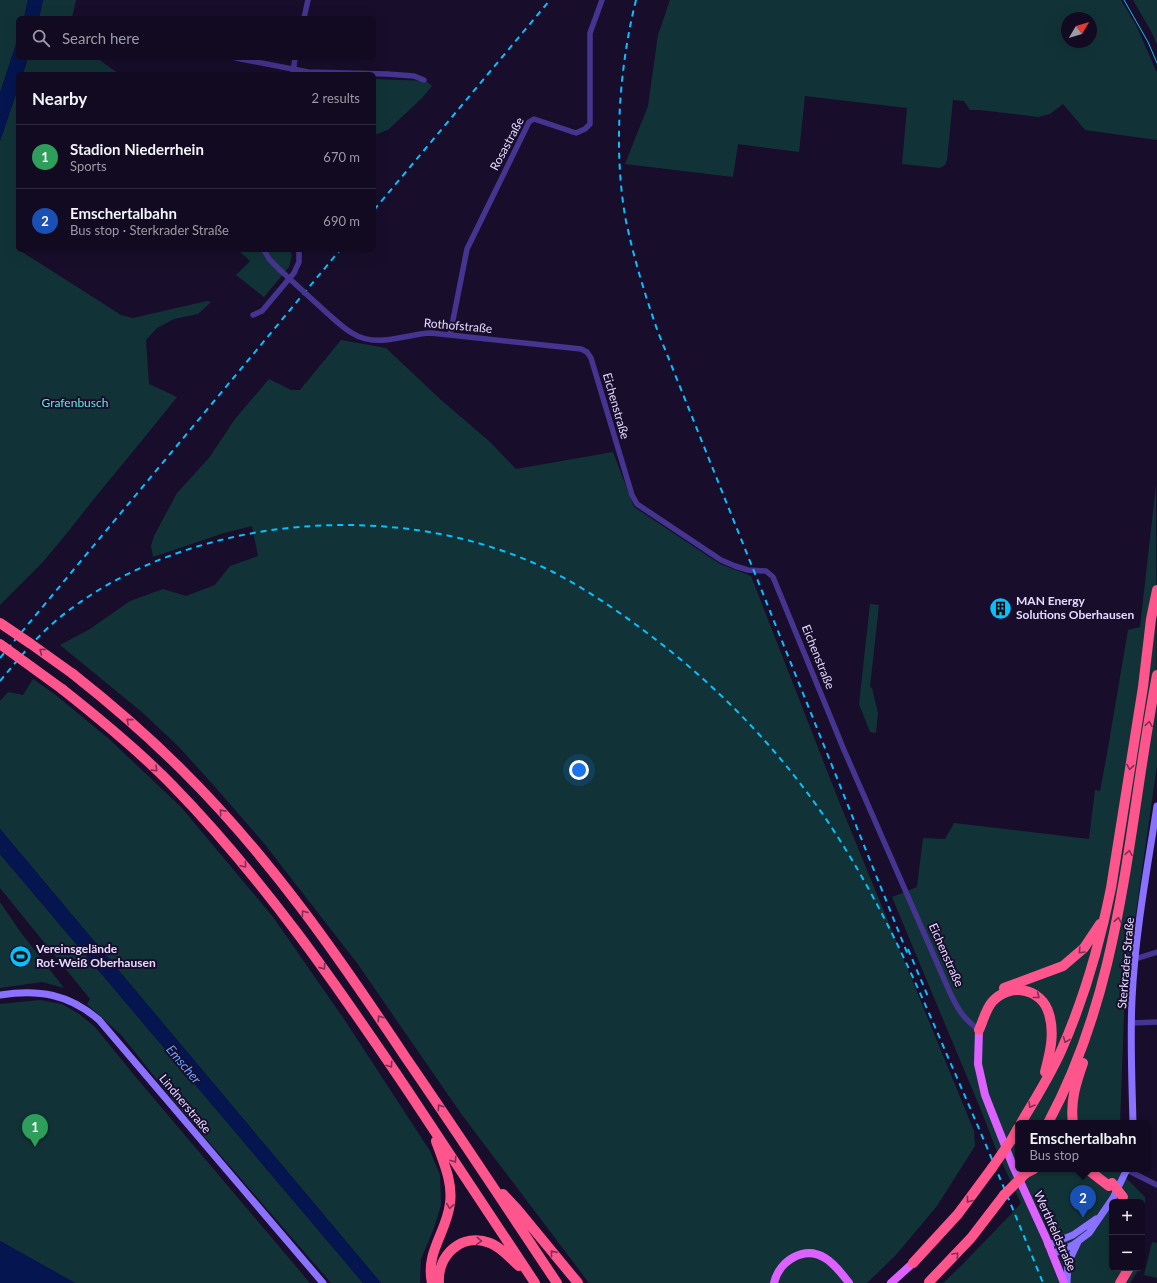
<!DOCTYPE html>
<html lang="en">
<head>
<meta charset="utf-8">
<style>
	body { margin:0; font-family:Lato,sans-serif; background:#1b132a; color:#f1f3f6 }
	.controls { position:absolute; right:12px; bottom:12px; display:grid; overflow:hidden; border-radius:6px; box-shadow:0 4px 16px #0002 }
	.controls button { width:36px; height:36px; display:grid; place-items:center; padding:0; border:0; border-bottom:1px solid #312b3f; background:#120a21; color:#f1f3f6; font:20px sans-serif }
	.compass { position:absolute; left:1061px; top:12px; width:36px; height:36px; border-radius:50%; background:#120a21; box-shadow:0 4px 16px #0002; rotate:52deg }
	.you { position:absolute; left:579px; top:770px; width:14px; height:14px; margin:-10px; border:3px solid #fff; border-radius:50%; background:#1a73e8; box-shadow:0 0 0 6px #1a73e833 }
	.badge { display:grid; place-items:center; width:26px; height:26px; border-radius:50%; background:#2563eb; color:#fff; font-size:13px; font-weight:700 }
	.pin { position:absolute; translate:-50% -33px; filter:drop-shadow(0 1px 2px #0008) }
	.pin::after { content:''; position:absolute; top:21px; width:14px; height:12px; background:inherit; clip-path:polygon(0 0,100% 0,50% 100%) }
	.popup { position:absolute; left:1015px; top:1120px; width:136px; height:52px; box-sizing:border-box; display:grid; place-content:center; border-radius:6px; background:#120a21; filter:drop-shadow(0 1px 3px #0005); font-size:13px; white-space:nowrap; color:#9c9aa5 }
	.popup b { font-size:15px; color:#f1f3f6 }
	.popup::after { content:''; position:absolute; left:50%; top:100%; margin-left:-8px; border:8px solid transparent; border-top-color:#120a21 }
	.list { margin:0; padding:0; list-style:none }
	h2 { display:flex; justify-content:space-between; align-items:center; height:52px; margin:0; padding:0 16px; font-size:17px }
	h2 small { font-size:13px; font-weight:400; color:#9c9aa5 }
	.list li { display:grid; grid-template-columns:26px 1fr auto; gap:12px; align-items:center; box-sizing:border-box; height:64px; padding:0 16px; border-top:1px solid #312b3f }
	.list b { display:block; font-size:15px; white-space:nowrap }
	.list p { margin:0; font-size:13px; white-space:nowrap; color:#9c9aa5 }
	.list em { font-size:13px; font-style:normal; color:#9c9aa5 }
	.icon { flex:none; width:22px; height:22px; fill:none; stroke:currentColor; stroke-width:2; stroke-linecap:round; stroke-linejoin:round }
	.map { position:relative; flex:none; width:1157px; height:1283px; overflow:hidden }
	.search { position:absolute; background:#120a21; box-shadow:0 4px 16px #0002; left:16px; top:16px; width:360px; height:44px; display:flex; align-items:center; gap:10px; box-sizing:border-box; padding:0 14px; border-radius:6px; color:#9c9aa5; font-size:15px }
	.panel { position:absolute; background:#120a21; box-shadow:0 4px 16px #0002; left:16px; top:72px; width:360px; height:180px; border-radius:6px }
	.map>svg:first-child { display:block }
</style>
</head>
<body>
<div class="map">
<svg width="1157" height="1283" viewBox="0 0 1157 1283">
	<rect width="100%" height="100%" fill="#180e2c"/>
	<path fill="#113337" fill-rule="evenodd" d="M 0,0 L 28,0 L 24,18 L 18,18 L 18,38 L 0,93 Z
		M 43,0 L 76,0 L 72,18 L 39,18 Z
		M 670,0 L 1121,0 L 1136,25 L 1157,73 L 1157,140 L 1085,130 L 1063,104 L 1050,114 L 1038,117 L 980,110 L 970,110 L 964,101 L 953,100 L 947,160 L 945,165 L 940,168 L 902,164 L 907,108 L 805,96 L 799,152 L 738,144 L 733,177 L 625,164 L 648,106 L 658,35 ZM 1067,18 L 1091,18 L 1091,42 L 1067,42 Z
		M 1133,0 L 1157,0 L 1157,45 L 1151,31 Z
		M 28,58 L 97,58 L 119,74 L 23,74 Z
		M 374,79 L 426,81 L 432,86 L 422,98 L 388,130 L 374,135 Z
		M 18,88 L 18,241 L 16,248 L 121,315 L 133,318 L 207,301 L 211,302 L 198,314 L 174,319 L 157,328 L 146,340 L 149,384 L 177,397 L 144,438 L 93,500 L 67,533 L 42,563 L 0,605 L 0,141 Z
		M 238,250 L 289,250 L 292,255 L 289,267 L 264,297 L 236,275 L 250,261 Z
		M 341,340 L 386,348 L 440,399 L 490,442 L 516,469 L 613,452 L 634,507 L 720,564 L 751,576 L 840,804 L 974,1131 L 975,1146 L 937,1206 L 895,1256 L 867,1283 L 589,1283 L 462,1115 L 357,963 L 263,842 L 217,789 L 179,747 L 143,713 L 60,645 L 90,629 L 130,601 L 163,589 L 186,596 L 215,585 L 230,566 L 258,556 L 252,526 L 224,533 L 153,557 L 151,546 L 154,536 L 177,493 L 209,458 L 235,419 L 269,379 L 291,390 L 300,390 Z
		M 1156,485 L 1157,765 L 1125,989 L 1120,1123 L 1018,1123 L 1018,1169 L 1119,1169 L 1119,1171 L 1145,1197 L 1145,1208 L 1142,1214 L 1142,1202 L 1112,1202 L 1112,1268 L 1140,1268 L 1130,1283 L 943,1283 C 959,1269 972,1254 987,1239 C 998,1227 1010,1216 1021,1203 L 997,1152 L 983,1115 L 892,897 L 917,887 L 923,838 L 945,839 L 954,823 L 1089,839 L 1095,790 L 1100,791 L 1107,754 L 1128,630 L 1140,627 Z
		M 870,604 L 879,605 L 870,687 L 872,688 L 878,713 L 876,733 L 870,732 L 859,704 Z
		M 33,679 L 57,696 L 109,739 L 181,807 L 273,917 L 346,1022 L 430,1151 L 440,1175 L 441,1205 L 434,1228 L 421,1259 L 420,1283 L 381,1283 L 0,829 L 0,701 L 8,692 L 23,695 Z
		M 0,854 L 363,1283 L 331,1283 L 177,1105 L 122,1036 L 87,1004 L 90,999 L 0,888 Z
		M 0,902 L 19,930 L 64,988 L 42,982 L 0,988 Z
		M 40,1000 L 62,1004 L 79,1014 L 95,1027 L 134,1075 L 310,1283 L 75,1283 L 0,1241 L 0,1004 Z
		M 1142,1220 C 1145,1235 1147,1247 1142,1262 Z
		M 1152,1242 L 1157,1243 L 1157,1278 L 1144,1275 Z"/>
	<path fill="#05154f" d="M 28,0 L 43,0 L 39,18 L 24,18 Z
		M 18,38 L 18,58 L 28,58 L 23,74 L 18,74 L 18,88 L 0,141 L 0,93 Z
		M 0,829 L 381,1283 L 363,1283 L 0,854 Z
		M 0,1241 L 75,1283 L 0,1283 Z"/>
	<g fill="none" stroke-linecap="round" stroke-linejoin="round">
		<path stroke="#463590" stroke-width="5.5" d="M 304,18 L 308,0
			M 236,58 L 308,72 L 387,74 L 414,76 L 424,80
			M 293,74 L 295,58
			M 264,250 L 269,259 L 280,270
			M 327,313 C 335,320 343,328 352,333 C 377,349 404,334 431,333 L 581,349 L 587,352 L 591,358 L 632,495 L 637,504 L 721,560 L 735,566 L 748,570 L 766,571 L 773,577 L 844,750 L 951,995 C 959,1011 964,1019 979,1030
			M 253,315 L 262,311 L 294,273 L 299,262 L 299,250
			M 450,335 L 467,249 L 529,122 L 534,119 L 576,133 L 585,129 L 590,124 L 590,33 L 602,0
			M 1135,959 L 1157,952
			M 1132,1023 L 1157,1022
			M 1127,1170 L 1157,1185"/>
		<path stroke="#8a71ff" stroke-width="7" d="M 0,995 C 39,989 69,994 99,1020 L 323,1283
			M 1133,1123 C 1132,1082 1130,1040 1132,999 C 1135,934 1147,870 1157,806
			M 1048,1245 L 1073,1235 L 1096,1219
			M 1052,1254 L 1073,1245 L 1089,1233 L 1113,1198 L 1127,1169
			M 1067,1283 L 1068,1263 L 1078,1242"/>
		<path stroke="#dc61ff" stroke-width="8" d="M 979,1030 L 978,1064 L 985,1095 L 1013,1166 L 1046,1238 L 1064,1283
			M 774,1283 C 779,1261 804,1245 825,1258 C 835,1264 842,1274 849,1283
			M 891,1283 L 913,1263"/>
		<path stroke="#ff558d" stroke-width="10" d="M 73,674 C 111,704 148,736 182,770 C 269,856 339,957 406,1058 C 457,1132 507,1208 557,1283
			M 62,689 C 100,719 138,750 172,785 C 262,877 336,984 408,1091 C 450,1155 492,1219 535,1283
			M 1004,988 L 1063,966 L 1084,948 L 1100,924
			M 979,1030 C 983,1021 986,1009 992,1002 C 1010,982 1042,988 1049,1014 C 1055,1033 1050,1053 1045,1072
			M 1021,1123 C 1035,1099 1050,1076 1061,1051 C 1084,999 1100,943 1111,888 L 1143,687 L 1151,619 L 1157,590
			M 1048,1123 C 1124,982 1127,829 1157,675
			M 1073,1123 C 1070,1101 1076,1083 1083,1063
			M 1012,1139 L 1018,1128
			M 1087,1169 L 1109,1186
			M 1026,1173 L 1034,1169
			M 503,1194 L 517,1209 L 578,1283
			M 913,1263 L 958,1214 L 992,1168
			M 929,1282 L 971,1238 L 1004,1195
			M 432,1283 C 425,1252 447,1232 450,1203 C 453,1182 443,1161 436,1141
			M 439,1283 C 437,1255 462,1232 490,1243 C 501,1247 510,1258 519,1266
			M 1120,1283 L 1129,1268"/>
		<path stroke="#06c1ff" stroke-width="1" d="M 1124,0 L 1148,42 L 1157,63"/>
		<path stroke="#06c1ff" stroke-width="2" stroke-dasharray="6 5" stroke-linecap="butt" d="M 636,0 C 619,68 613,152 626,221 C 634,259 645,295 658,332 L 908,955
			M 374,210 L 550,0
			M 0,658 L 340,250
			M 0,681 C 16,662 32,642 51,625 C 120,564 221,531 313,526 C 395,521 479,535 553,572 C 582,587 609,605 635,624 C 700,671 758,727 806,791 C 866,871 908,963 947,1055 C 980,1130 1012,1206 1043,1283
			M 908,949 L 929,999"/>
		<path stroke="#463590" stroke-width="5.5" d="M 280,270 L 327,313"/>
		<path stroke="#ff558d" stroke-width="10" d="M 0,623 L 31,644 L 73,674
			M 0,644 L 62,689
			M 992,1168 L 1012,1139
			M 1112,1183 L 1123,1197
			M 1004,1195 L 1026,1173"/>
	</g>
	<defs><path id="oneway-chevron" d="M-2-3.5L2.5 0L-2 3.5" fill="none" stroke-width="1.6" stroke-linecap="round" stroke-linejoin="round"/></defs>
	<g stroke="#802e58">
		<use href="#oneway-chevron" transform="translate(42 651) rotate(-143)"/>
		<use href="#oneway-chevron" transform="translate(129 721) rotate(-139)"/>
		<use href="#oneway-chevron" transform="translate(1149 724) rotate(-81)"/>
		<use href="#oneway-chevron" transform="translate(1130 767) rotate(99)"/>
		<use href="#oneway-chevron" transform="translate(155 769) rotate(44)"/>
		<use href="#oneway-chevron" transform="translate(222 812) rotate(-132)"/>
		<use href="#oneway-chevron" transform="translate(1129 853) rotate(-81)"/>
		<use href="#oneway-chevron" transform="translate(244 865) rotate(50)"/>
		<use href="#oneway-chevron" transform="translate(304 913) rotate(-127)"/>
		<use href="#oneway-chevron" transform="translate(1118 920) rotate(-79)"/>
		<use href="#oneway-chevron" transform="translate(1081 951) rotate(134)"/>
		<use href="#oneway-chevron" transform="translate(323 967) rotate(55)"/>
		<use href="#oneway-chevron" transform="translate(1037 996) rotate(38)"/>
		<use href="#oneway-chevron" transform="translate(380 1018) rotate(-124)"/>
		<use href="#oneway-chevron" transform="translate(1066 1040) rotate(112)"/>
		<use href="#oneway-chevron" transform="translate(390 1065) rotate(56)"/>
		<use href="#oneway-chevron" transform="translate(1031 1105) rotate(120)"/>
		<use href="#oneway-chevron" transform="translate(440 1107) rotate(-124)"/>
		<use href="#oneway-chevron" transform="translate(454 1160) rotate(56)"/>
		<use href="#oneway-chevron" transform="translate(969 1200) rotate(128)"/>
		<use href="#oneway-chevron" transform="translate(450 1206) rotate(98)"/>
		<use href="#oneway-chevron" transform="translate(479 1241) rotate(4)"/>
		<use href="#oneway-chevron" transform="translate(553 1253) rotate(-129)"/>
		<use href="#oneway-chevron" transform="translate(956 1255) rotate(-47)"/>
	</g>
	<defs>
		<symbol id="building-disc" viewBox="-11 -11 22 22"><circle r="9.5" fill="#06c1ff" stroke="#180e2c"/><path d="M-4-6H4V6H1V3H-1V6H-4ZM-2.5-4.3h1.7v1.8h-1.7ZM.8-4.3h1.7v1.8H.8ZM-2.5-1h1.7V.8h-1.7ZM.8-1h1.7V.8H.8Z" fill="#111"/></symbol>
		<symbol id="stadium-disc" viewBox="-11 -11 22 22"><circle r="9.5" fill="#06c1ff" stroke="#180e2c"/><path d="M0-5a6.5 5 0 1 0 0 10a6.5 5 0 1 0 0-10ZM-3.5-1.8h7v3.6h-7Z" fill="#111"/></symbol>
	</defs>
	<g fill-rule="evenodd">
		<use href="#building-disc" x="988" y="596" width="25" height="25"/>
		<use href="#stadium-disc" x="8" y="944" width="25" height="25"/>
	</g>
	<g text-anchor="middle" stroke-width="4" stroke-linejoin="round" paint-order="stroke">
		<g font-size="12" fill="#e4daff" stroke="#180e2c">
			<text transform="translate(507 144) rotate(-62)" y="4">Rosastraße</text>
			<text transform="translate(458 326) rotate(5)" y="4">Rothofstraße</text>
			<text transform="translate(616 406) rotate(74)" y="4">Eichenstraße</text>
			<text transform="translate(818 657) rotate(68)" y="4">Eichenstraße</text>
			<text transform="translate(946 955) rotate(66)" y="4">Eichenstraße</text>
			<text transform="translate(1126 963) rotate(-85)" y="4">Sterkrader Straße</text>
			<text transform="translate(185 1104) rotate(50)" y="4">Lindnerstraße</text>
			<text transform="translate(1055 1231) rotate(66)" y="4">Werthfeldstraße</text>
		</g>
		<g font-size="12" fill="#59ecdd" stroke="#180e2c">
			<text x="75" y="407">Grafenbusch</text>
		</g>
		<g font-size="12" font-weight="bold" fill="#e4daff" stroke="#180e2c" text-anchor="start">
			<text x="1016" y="605">MAN Energy<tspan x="1016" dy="14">Solutions Oberhausen</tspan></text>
			<text x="36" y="953">Vereinsgelände<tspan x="36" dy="14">Rot-Weiß Oberhausen</tspan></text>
		</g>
		<g font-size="13" font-style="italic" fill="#68a2ff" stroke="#180e2c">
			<text transform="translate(184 1064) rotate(50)" y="5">Emscher</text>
		</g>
	</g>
</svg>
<div class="controls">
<button>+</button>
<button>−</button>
</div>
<svg class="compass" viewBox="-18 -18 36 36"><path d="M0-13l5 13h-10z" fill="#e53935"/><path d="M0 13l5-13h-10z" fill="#9c9aa5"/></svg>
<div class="you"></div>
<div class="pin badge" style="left:35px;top:1147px;background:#2e9e5b">1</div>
<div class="pin badge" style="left:1083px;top:1218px;background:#1a4fb4">2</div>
<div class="popup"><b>Emschertalbahn</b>Bus stop</div>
<div class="search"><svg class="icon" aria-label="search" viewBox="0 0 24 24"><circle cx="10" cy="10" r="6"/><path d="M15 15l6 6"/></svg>Search here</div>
<section class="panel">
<h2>Nearby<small>2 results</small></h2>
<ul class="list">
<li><span class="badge" style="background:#2e9e5b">1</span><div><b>Stadion Niederrhein</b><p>Sports</p></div><em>670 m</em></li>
<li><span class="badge" style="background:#1a4fb4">2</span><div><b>Emschertalbahn</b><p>Bus stop · Sterkrader Straße</p></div><em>690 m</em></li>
</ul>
</section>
</div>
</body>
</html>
